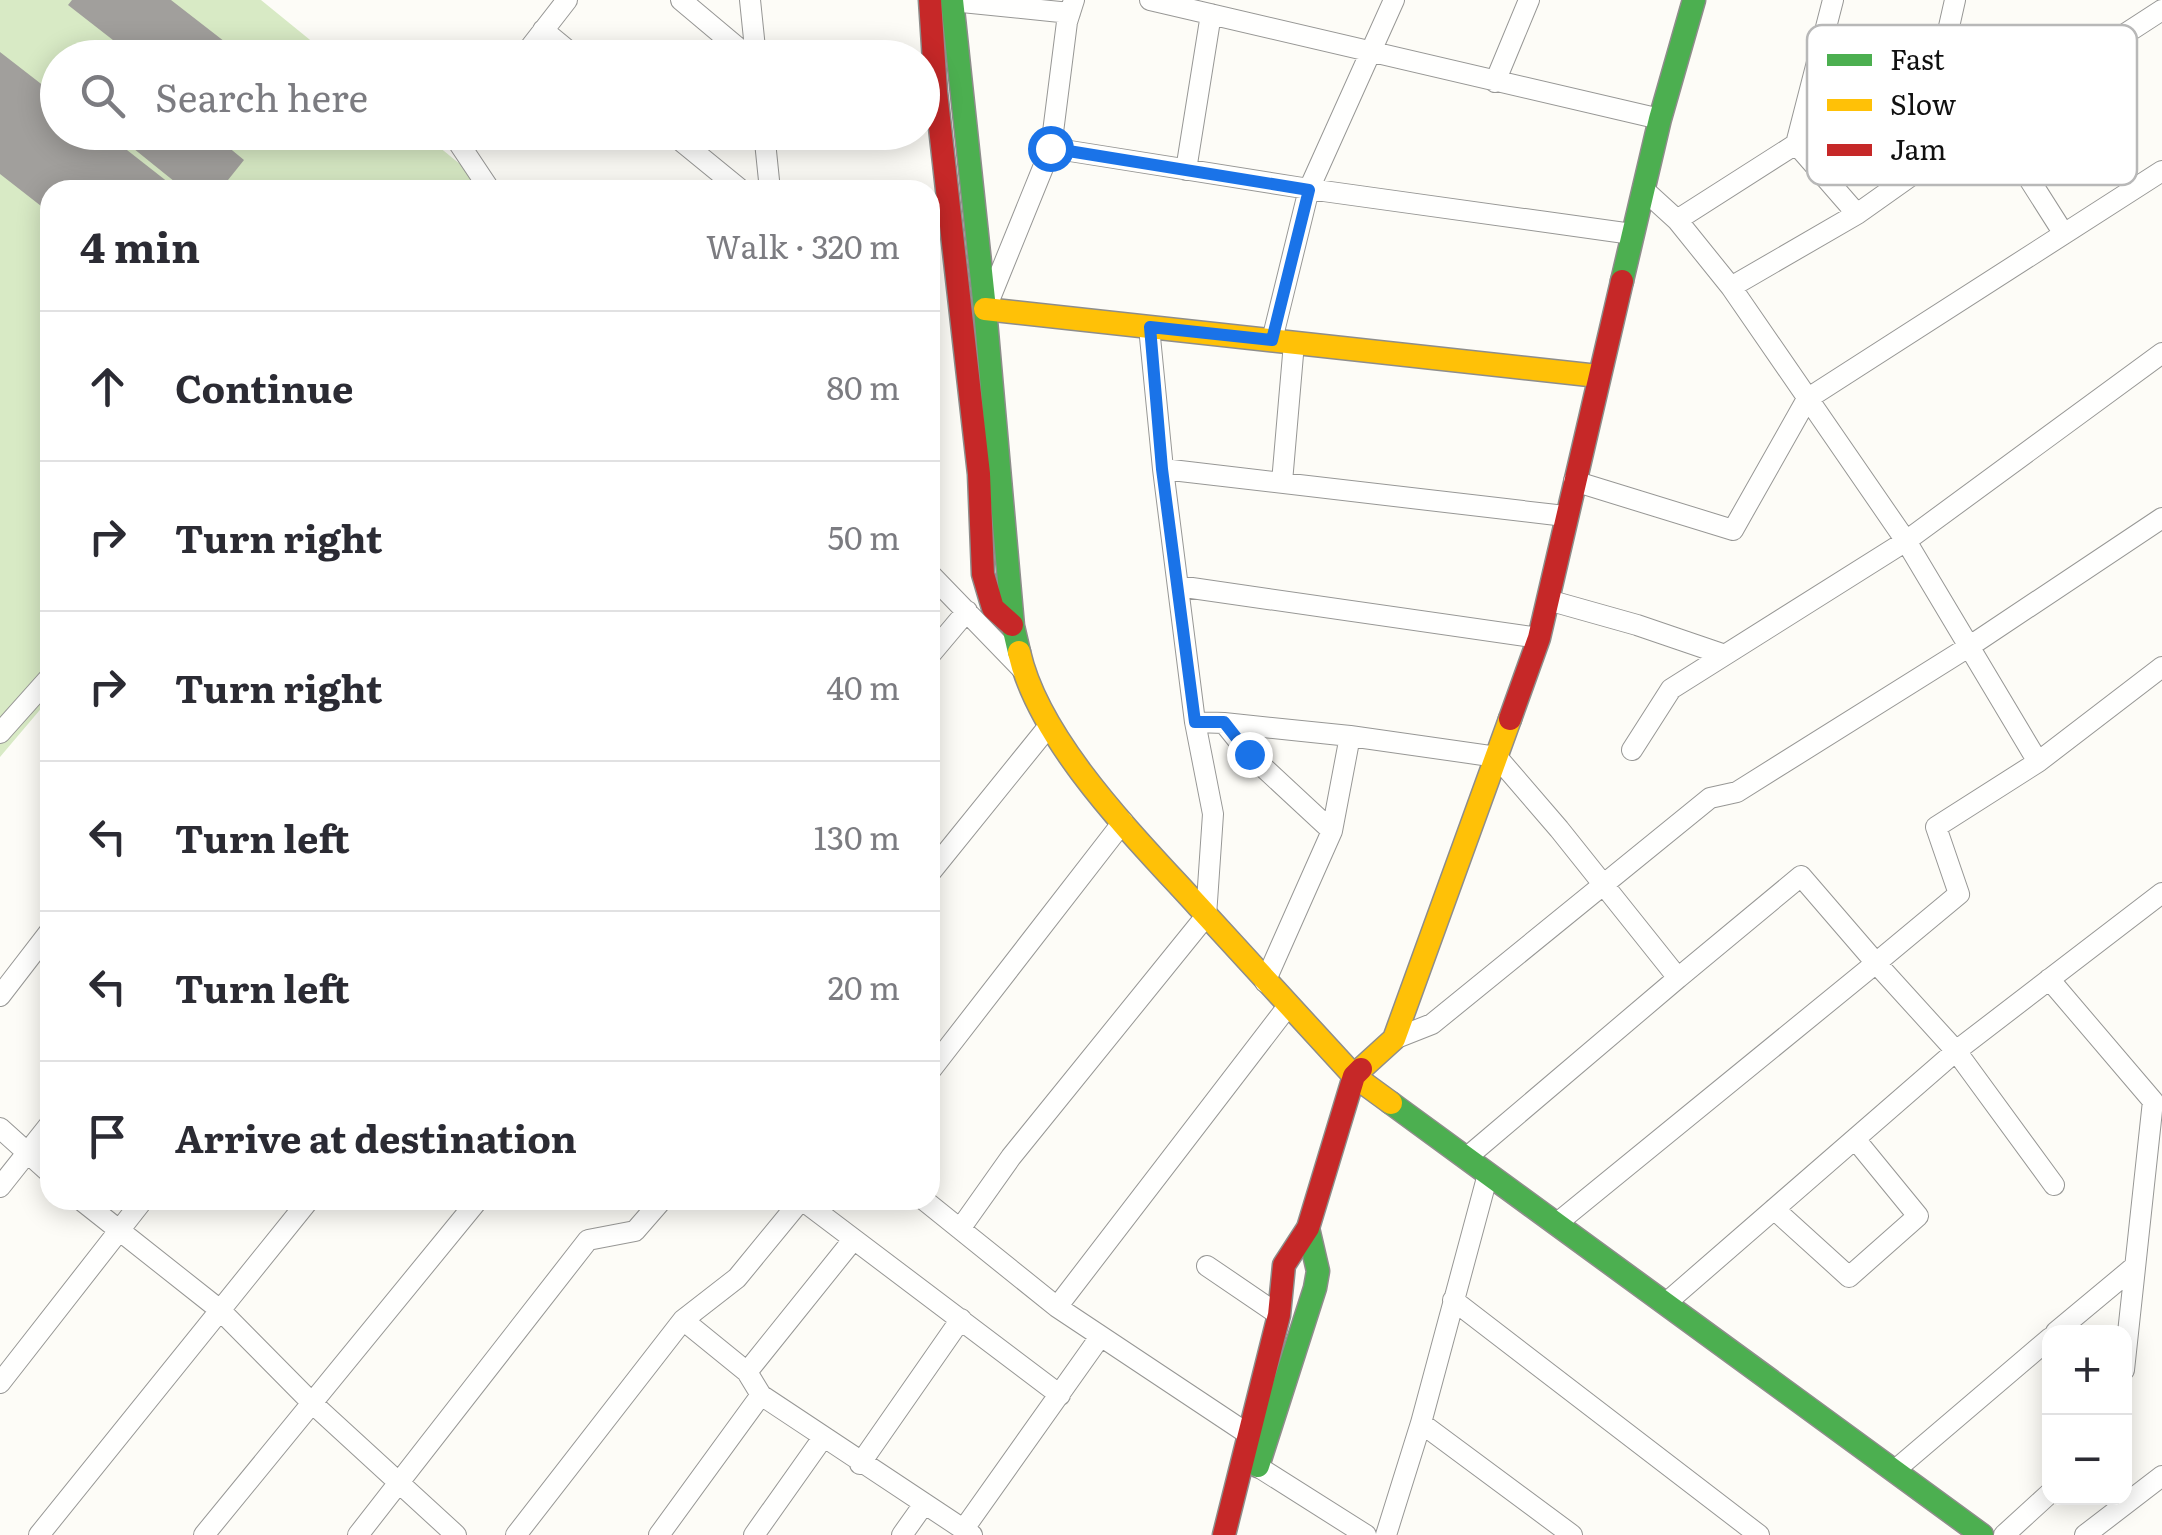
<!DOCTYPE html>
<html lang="en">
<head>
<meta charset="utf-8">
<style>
	body { margin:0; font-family:Literata,serif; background:#f7f7f7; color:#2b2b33 }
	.controls { position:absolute; right:30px; bottom:30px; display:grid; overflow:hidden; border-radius:20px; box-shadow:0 5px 25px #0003 }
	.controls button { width:90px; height:90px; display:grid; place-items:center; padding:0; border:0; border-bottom:2px solid #e1e1e2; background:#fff; color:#2b2b33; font:50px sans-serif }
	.stop { position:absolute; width:30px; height:30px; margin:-22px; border:8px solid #1a73e8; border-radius:50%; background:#fff }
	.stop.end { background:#1a73e8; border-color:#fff; box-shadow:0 2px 10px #0008 }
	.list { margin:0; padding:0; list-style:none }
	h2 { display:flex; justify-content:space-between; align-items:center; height:130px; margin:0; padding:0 40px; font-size:42px }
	h2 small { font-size:32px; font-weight:400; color:#7c7c81 }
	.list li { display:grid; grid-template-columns:65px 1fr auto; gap:30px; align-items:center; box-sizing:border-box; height:150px; padding:0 40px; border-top:2px solid #e1e1e2 }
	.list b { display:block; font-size:38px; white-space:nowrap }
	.list em { font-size:32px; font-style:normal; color:#7c7c81 }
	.icon { flex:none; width:55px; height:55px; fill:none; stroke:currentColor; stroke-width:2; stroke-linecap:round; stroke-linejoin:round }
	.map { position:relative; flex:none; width:2162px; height:1535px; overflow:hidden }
	.search { position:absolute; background:#fff; box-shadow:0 5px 25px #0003; left:40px; top:40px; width:900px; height:110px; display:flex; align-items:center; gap:25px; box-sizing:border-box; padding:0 35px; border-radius:55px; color:#7c7c81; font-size:38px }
	.panel { position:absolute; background:#fff; box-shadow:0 5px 25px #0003; left:40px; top:180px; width:900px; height:1030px; border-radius:30px }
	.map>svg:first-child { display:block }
</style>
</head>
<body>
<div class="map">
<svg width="2162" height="1535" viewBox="0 0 2162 1535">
	<rect width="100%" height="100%" fill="#fdfcf7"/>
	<path fill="#d8eac5" d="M 0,0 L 261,0 L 331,57 L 58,58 L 58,132 L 422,133 L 488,187 L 50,190 L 50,698 L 0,757 Z"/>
	<path fill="#a19f9c" d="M 72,0 L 171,0 L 238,52 L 234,58 L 136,58 L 68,5 Z
		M 0,52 L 58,97 L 58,132 L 104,132 L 178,190 L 50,190 L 50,213 L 0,174 Z
		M 113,132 L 210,132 L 244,160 L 220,190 L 185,190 Z
		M 233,132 L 266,132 L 254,149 Z"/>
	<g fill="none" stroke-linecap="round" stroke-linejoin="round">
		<defs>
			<path id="street" d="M 681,0 L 750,58
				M 750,0 L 756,58
				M 1150,0 L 1660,119
				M 1955,0 L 1946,40 L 1949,53 L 2064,234
				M 952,1 L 1070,13
				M 543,30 L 577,58
				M 522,58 L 567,0
				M 1495,82 L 1529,0
				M 465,132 L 458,142 L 488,187
				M 670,132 L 741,190
				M 764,132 L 770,190
				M 1051,148 L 1309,189 L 1632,234
				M 1186,170 L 1211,14
				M 1643,189 L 1677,220 L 1731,287 L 1906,541 L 2038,762 L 2162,667
				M 1857,214 L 1796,144 L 1949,53
				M 1677,220 L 1796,144 L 1833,0
				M 1731,287 L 1857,214 L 1960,141 L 2162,10
				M 986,308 L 1051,148 L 1067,22 L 1074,0
				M 1272,340 L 1309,189 L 1394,0
				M 1163,469 L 1565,516
				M 1574,481 L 1733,530 L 1807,399 L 2162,171
				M 1282,482 L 1294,343
				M 930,574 L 1022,669
				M 1178,586 L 1539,638
				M 1548,600 L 1637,625 L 1722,654
				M 930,655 L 967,611
				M 1195,722 L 1224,723 L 1249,754 L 1332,831 L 1350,736 L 1497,757 L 1559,829 L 1678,978 L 1801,876 L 1876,963 L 1959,894 L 1936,827 L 2038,762
				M 1224,723 L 1350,736
				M 0,733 L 50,677
				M 1632,750 L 1671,689 L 1906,541 L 2162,353
				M 930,873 L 1048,727
				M 2049,979 L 2153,1101 L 2124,1370
				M 1265,982 L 1332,831
				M 0,996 L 50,931
				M 1394,1039 L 1432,1024 L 1710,798 L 1737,792 L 1970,646 L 2162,518
				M 930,1071 L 1123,822
				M 0,1128 L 50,1173
				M 1466,1158 L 1678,978
				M 0,1187 L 50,1124
				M 81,1200 L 220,1310 L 312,1403 L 456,1535
				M 802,1200 L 1060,1395
				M 924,1200 L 960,1229 L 1011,1157 L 1206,916 L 1213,814 L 1195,722 L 1163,469 L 1149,327
				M 1774,1209 L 1849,1277 L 1918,1216 L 1855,1139
				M 1556,1224 L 1876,963 L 1956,1051 L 2054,1185
				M 960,1229 L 1057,1307
				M 1207,1266 L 1279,1315
				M 1453,1300 L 1759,1535
				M 1666,1303 L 1956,1051 L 2162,893
				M 683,1320 L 747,1372 L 761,1395 L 972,1535
				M 2056,1332 L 2134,1267
				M 747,1372 L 853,1240
				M 0,1383 L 143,1200
				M 1421,1423 L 1572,1535
				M 1260,1442 L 1057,1307 L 1288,1006
				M 1249,1461 L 1366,1535
				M 860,1464 L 961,1319
				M 1894,1471 L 2050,1338
				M 963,1530 L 1100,1337
				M 39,1535 L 309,1200
				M 204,1535 L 478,1200
				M 358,1535 L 588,1240 L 635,1231 L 662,1200
				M 516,1535 L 683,1320 L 737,1278 L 801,1200
				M 659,1535 L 761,1395
				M 754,1535 L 822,1439
				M 902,1535 L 924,1504
				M 1386,1535 L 1421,1423 L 1488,1174
				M 2004,1535 L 2050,1493
				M 2085,1535 L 2162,1476"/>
			<path id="fast" d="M 952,0 L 985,309 L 1013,626 L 1019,652
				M 1622,281 L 1660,119 L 1694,0
				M 1391,1103 L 1982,1535
				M 1258,1466 L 1315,1288 L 1318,1271 L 1308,1228"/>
			<path id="slow" d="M 985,309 L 1598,376
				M 1019,652 C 1039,742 1136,838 1198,906 C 1250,963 1302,1019 1354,1076 L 1391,1103
				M 1361,1069 L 1394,1039 L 1510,719"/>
			<path id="jam" d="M 930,0 L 936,92 L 979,474 L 983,574 L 993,608 L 1012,625
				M 1510,719 L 1539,638 L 1622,281
				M 1224,1535 L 1279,1315 L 1284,1265 L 1308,1228 L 1354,1076 L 1361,1069"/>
		</defs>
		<use href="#street" stroke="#979795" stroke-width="22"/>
		<use href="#fast" stroke="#8e8d8b" stroke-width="25"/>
		<use href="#slow" stroke="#8e8d8b" stroke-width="25"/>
		<use href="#jam" stroke="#8e8d8b" stroke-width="25"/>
		<use href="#street" stroke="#fffffe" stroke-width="20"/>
		<use href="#fast" stroke="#4caf50" stroke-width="22"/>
		<use href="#slow" stroke="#ffc107" stroke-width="22"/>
		<use href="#jam" stroke="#c62828" stroke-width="22"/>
	</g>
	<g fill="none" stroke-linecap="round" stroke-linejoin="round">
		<path stroke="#1a73e8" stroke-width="12" d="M 1050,148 L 1309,190 L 1272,340 L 1150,327 L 1162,469 L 1195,722 L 1224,722 L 1249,754"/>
	</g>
	<rect x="1807" y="25" width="330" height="160" rx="15" fill="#fff" stroke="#b8b8b8" stroke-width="2.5"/>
	<rect x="1827" y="54" width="45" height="12" fill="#4caf50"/>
	<rect x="1827" y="99" width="45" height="12" fill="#ffc107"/>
	<rect x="1827" y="144" width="45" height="12" fill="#c62828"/>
	<g font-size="28" fill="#111">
		<text x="1890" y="70">Fast</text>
		<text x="1890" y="115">Slow</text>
		<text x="1890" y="160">Jam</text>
	</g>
</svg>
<div class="controls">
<button>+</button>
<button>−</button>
</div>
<div class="stop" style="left:1050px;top:148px"></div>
<div class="stop end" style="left:1249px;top:754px"></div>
<div class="search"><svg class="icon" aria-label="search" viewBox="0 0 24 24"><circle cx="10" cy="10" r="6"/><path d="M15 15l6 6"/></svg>Search here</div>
<section class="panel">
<h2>4 min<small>Walk · 320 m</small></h2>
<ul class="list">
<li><svg class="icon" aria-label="ahead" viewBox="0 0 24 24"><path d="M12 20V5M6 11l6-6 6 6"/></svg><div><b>Continue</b></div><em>80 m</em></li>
<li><svg class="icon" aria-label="right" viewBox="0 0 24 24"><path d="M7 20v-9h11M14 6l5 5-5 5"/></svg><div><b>Turn right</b></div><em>50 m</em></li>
<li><svg class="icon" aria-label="right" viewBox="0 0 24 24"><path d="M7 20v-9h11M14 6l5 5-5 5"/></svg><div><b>Turn right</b></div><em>40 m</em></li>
<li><svg class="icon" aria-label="left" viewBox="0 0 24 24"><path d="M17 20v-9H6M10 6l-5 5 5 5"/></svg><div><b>Turn left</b></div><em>130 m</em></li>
<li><svg class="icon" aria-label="left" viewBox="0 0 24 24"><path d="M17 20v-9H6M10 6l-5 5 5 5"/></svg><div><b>Turn left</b></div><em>20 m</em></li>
<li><svg class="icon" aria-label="arrive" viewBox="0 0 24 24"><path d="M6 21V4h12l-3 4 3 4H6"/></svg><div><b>Arrive at destination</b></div></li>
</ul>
</section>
</div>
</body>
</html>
